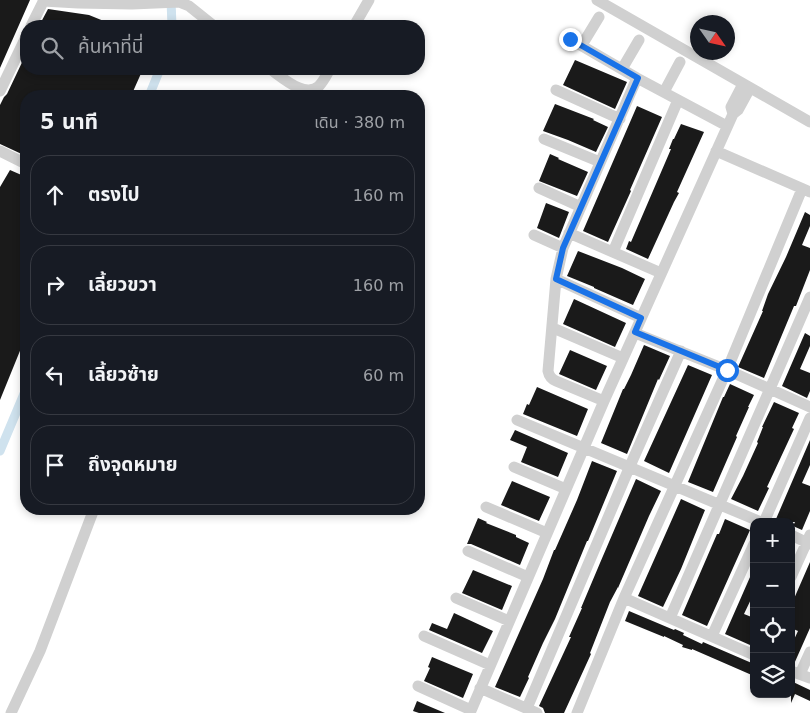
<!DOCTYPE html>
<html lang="th">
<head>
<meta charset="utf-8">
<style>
	body { margin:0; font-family:"DejaVu Sans","Noto Sans Thai",sans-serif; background:#20242c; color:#f1f3f6 }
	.controls { position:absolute; right:15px; bottom:15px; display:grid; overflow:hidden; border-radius:10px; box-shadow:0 2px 8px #0003 }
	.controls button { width:45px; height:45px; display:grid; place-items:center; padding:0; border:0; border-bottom:1px solid #363941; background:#171b24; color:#f1f3f6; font:25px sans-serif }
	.compass { position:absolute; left:690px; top:15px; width:45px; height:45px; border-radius:50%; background:#171b24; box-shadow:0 2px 8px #0003; rotate:124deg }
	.stop { position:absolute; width:15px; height:15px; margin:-11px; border:4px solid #1a73e8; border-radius:50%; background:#fff }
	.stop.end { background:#1a73e8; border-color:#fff; box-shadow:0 1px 5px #0008 }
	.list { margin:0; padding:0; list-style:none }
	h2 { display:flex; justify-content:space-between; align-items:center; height:65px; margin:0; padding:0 20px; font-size:21px }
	h2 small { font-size:16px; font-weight:400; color:#9ea1a6 }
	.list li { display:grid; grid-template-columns:32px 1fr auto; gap:15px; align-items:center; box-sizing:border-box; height:80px; margin:0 10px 10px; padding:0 10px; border:1px solid #363941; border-radius:20px }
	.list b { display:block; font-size:19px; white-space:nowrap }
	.list em { font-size:16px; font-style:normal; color:#9ea1a6 }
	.icon { flex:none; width:28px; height:28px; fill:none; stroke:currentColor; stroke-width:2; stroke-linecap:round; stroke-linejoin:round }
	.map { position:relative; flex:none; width:810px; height:713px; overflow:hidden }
	.search { position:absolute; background:#171b24; box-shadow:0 2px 8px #0003; left:20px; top:20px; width:405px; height:55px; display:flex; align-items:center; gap:12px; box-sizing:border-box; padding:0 18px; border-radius:20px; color:#9ea1a6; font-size:19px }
	.panel { position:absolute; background:#171b24; box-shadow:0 2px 8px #0003; left:20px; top:90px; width:405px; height:425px; border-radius:20px }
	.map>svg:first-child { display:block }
</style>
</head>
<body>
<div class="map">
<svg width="810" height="713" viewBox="0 0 810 713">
	<rect width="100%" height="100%" fill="#fff"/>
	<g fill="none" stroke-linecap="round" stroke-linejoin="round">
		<path stroke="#cfe2ee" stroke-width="9" d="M 171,0 L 172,26
			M 149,96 L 160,69
			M 0,451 L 26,389"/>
	</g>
	<path fill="#1a1a1a" d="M 0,0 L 30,0 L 0,68 Z
		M 48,9 L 89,15 L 116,26 L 39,26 Z
		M 26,54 L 26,69 L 143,69 L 131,96 L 26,96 L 26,156 L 0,144 L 0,105 L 4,97 L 7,94 Z
		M 575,60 L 627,82 L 615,109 L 563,85 Z
		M 555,104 L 594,119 L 593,120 L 608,127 L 596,152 L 568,140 L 543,131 Z
		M 637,106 L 662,117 L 630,190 L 631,191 L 608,242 L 583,231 Z
		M 681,124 L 704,132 L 677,192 L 679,193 L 674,202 L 648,259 L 626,249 L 629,241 L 631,242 L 671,149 L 669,149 L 673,139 L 674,139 Z
		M 550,154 L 559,158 L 558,159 L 588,172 L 577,196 L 539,181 Z
		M 10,170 L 26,177 L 26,336 L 0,400 L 0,187 Z
		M 546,203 L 569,212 L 559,238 L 537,228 Z
		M 805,212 L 810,215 L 810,226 L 802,245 L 810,248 L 810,270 L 796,306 L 794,306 L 764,378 L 738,367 L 763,311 L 762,311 L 768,294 L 786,257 Z
		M 578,251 L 622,268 L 645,279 L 633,305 L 594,288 L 594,287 L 567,276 Z
		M 574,299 L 626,323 L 615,347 L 563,324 Z
		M 805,333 L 810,336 L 810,346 L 800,369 L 810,373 L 810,391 L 807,398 L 782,386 Z
		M 644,345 L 670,356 L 659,380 L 658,379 L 627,454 L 601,443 L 623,389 L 624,389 L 631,375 Z
		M 570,350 L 607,366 L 596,390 L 559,374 Z
		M 688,365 L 712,375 L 669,473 L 644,461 Z
		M 730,384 L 754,395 L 748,407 L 749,407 L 736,436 L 737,437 L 713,492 L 688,482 L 723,397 L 724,397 Z
		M 537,387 L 588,409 L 577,436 L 523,414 L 527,404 L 529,405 Z
		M 774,402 L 799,413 L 792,428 L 794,429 L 767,487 L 769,488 L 758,511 L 731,499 L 743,476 L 758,443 L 757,442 L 763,427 L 762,427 Z
		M 515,430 L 568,453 L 558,477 L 521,462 L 527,447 L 510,440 Z
		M 810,440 L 810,465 L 802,483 L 810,486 L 810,511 L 802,530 L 793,526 L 795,522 L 783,522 L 776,519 Z
		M 592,461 L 617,471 L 588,541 L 587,541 L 555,619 L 543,643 L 528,677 L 529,678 L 520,697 L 495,687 L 543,579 L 554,550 L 555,550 L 577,500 Z
		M 636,479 L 661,491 L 649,516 L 618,588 L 618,587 L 610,602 L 590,653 L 591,654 L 564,713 L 545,713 L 543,708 L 539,706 L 571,637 L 569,637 L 582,608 L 581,608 L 600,563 Z
		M 512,481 L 550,497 L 539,521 L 501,505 Z
		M 681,499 L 705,510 L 681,569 L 663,607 L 638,596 Z
		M 478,518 L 487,522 L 486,523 L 516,535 L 516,537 L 529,543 L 520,565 L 471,544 L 467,544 Z
		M 725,519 L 750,530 L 707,626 L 682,615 L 717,534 L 719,534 Z
		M 810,562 L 810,628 L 794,664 L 791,664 L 791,646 L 798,631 L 791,628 L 791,601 L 793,601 Z
		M 754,568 L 754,593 L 744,614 L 754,618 L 754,636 L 750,645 L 725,634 Z
		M 473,570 L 512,586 L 502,610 L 462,593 Z
		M 629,611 L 674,630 L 675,629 L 684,633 L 683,635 L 702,644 L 703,642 L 754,664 L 754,676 L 692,649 L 692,650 L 682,647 L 683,645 L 664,636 L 664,637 L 625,621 Z
		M 454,613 L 493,631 L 482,653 L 429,630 L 432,623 L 447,629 Z
		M 432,657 L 473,674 L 463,698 L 424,681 L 430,668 L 428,667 Z
		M 791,681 L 810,690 L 810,701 L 795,694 L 791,703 Z
		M 417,701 L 426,705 L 445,713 L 419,713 L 413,711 Z"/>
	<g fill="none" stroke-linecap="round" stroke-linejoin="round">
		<path stroke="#d0d0d0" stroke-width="11" d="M 597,0 L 810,122
			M 43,1 L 78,3 L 132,4 L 179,2 L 189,6 L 214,26
			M 31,26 L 44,0
			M 354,26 L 369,0
			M 570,39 L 637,78 L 727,126
			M 582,45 L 599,17
			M 270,69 C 282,77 305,99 319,86 C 324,81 327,74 330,69
			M 622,69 L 639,40
			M 556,90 L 620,119
			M 0,91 L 26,37
			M 664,92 L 680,62
			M 733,114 L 731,107 L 743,84
			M 544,139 L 600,162
			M 0,151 L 26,164
			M 716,151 L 810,192
			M 539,188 L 581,207
			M 569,233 L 661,273
			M 534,235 L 563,248
			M 613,252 L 678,100
			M 556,279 L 641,318
			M 553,328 L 623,358
			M 635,333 L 727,370 L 810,407
			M 604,401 L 556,381 C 551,379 549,376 548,371 L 556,279 L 563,248 L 637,78
			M 517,420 L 761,522
			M 514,467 L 566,489
			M 486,507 L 547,533
			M 764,522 L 810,418
			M 791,535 L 810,544
			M 468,551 L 528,577
			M 791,577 L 810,535
			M 456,598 L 509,621
			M 624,598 L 754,655
			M 670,618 L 810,297
			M 424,636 L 490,665
			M 712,636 L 754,544
			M 791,671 L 810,678
			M 800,674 L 810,652
			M 418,686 L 471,710
			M 480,688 L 537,713
			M 527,708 L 630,466 L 681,351
			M 11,713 L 40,651 L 94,509
			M 470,713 L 604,401 L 733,114 L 738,110 L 750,88
			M 577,713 L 624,598 L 727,370 L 802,189"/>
	</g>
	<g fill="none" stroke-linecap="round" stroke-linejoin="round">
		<path stroke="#1a73e8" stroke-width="6" d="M 570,39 L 638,78 L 563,248 L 556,279 L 641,318 L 635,332 L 727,370"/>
	</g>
</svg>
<div class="controls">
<button>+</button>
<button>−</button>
<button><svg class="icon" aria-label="locate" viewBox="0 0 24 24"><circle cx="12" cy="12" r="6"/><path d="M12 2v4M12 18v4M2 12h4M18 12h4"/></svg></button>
<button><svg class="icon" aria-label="layers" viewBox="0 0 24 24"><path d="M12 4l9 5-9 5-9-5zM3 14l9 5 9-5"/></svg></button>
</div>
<svg class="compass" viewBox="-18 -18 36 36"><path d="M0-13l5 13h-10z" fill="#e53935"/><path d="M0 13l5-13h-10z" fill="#9ea1a6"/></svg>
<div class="stop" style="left:727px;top:370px"></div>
<div class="stop end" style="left:570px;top:39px"></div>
<div class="search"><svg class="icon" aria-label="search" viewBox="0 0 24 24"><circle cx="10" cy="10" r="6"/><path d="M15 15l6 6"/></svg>ค้นหาที่นี่</div>
<section class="panel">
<h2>5 นาที<small>เดิน · 380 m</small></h2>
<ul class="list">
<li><svg class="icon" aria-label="ahead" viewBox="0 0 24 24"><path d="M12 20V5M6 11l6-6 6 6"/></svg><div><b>ตรงไป</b></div><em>160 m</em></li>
<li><svg class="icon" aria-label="right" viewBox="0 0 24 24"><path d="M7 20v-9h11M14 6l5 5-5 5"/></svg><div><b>เลี้ยวขวา</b></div><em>160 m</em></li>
<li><svg class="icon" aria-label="left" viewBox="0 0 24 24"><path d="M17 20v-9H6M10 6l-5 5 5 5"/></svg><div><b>เลี้ยวซ้าย</b></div><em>60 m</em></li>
<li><svg class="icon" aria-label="arrive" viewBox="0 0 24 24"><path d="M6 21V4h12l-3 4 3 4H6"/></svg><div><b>ถึงจุดหมาย</b></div></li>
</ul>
</section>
</div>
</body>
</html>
